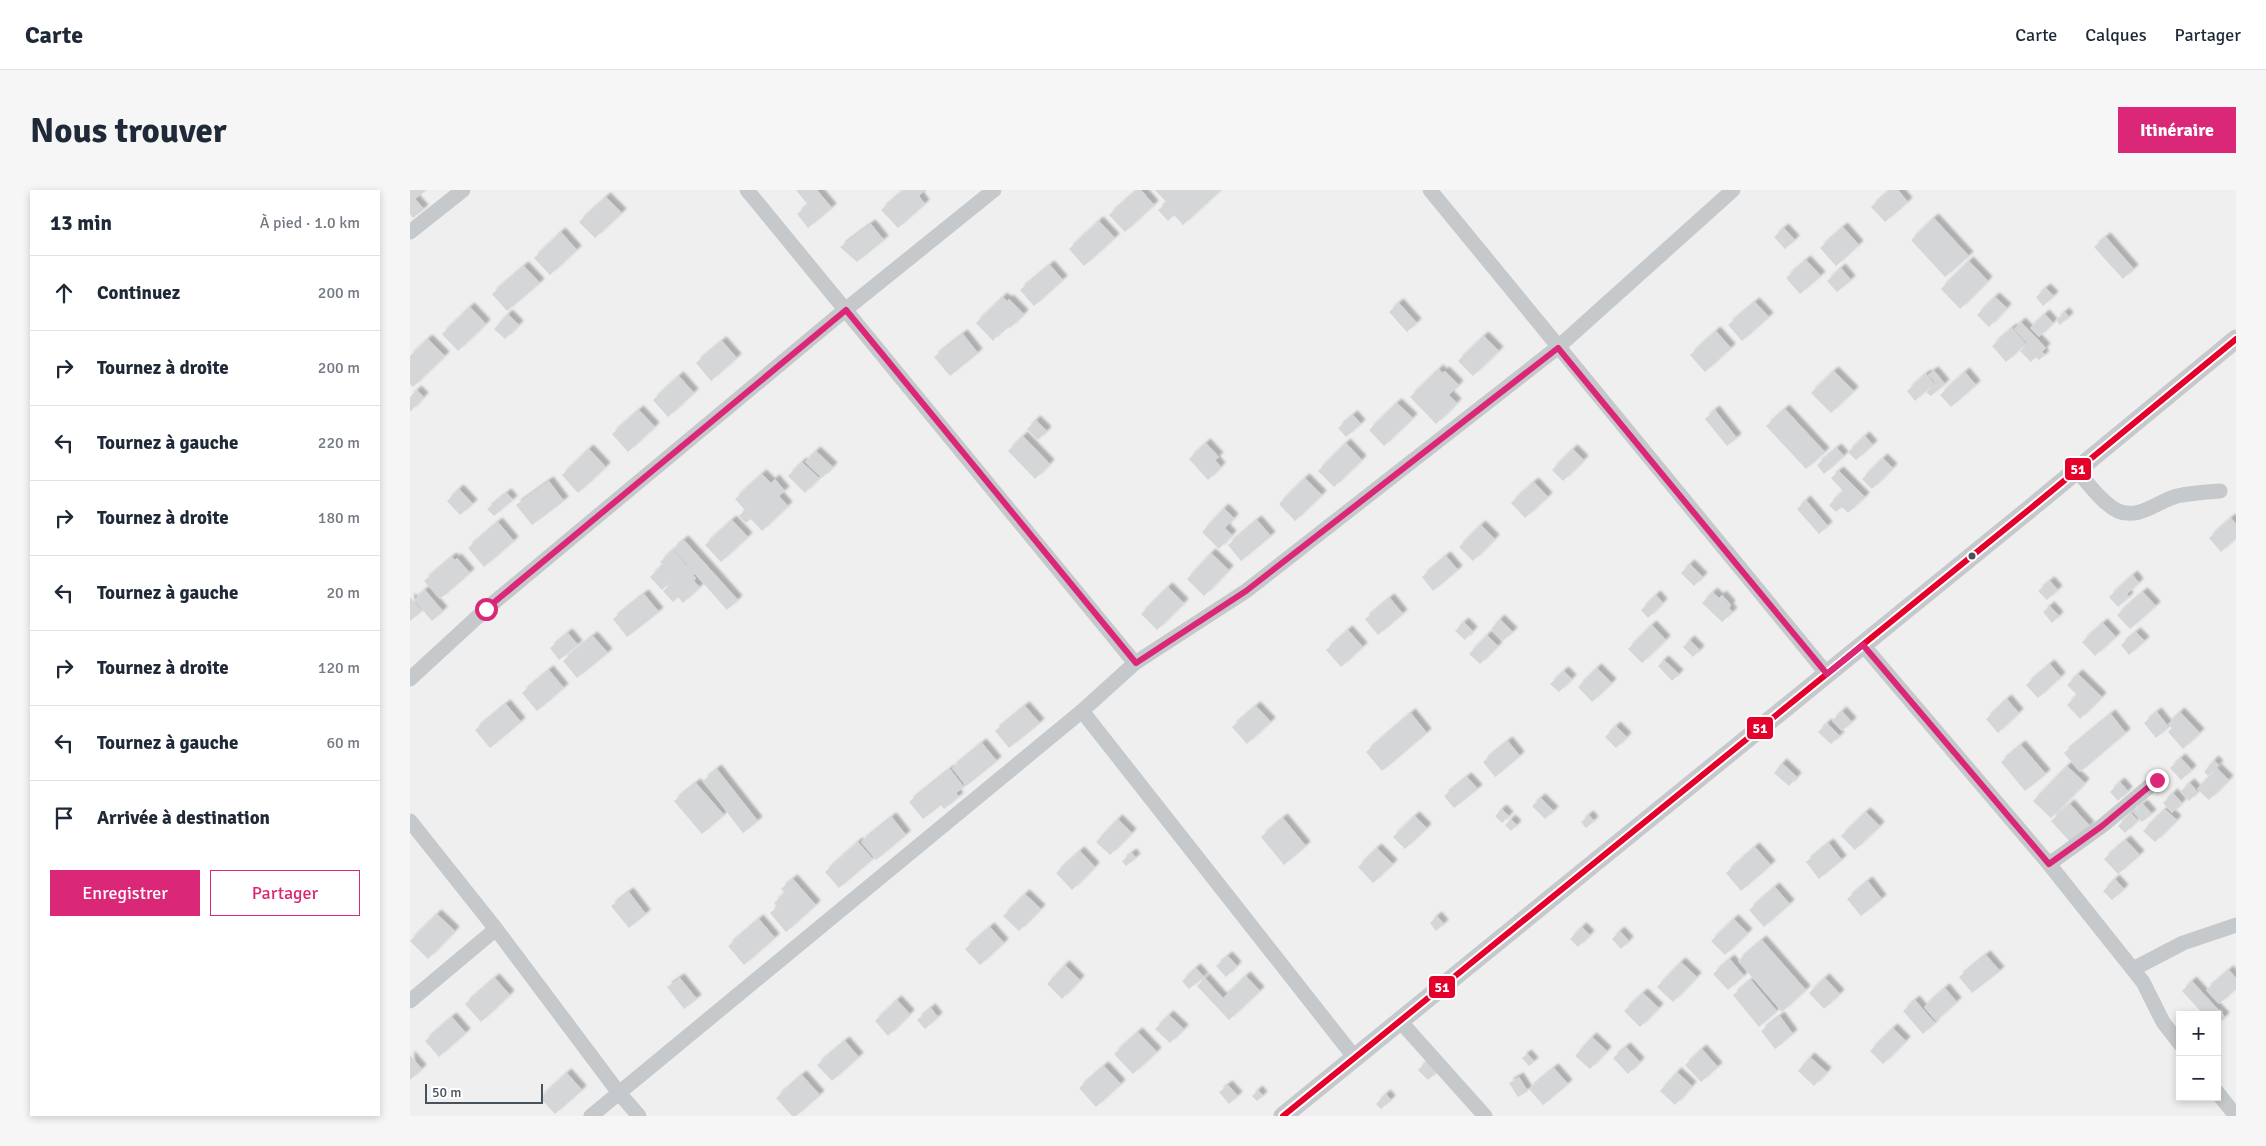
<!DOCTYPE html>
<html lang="fr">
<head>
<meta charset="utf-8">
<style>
	body { margin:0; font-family:Signika,sans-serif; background:#f6f6f7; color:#1f2937 }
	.controls { position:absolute; right:15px; bottom:15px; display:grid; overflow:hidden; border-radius:0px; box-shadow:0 2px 8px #0003 }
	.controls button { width:45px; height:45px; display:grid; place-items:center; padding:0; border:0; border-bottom:1px solid #e0e1e3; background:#fff; color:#1f2937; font:25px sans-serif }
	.scale { position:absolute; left:15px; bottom:12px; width:118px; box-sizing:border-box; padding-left:5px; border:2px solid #47525a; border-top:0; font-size:14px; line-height:18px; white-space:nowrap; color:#47525a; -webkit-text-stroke:4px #fff; paint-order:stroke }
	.stop { position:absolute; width:15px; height:15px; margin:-11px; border:4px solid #db2777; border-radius:50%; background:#fff }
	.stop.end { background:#db2777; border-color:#fff; box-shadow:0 1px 5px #0008 }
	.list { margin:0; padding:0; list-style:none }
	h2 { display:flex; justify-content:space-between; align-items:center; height:65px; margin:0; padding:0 20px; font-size:21px }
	h2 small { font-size:16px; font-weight:400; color:#747a83 }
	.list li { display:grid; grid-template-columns:32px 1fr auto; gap:15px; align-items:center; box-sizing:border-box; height:75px; padding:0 20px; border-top:1px solid #e0e1e3 }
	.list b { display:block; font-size:19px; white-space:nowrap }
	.list em { font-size:16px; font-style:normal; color:#747a83 }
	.actions { display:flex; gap:10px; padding:15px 20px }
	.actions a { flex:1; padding:11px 0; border:1px solid #db2777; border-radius:0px; text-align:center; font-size:18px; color:#db2777 }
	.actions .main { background:#db2777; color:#fff }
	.icon { flex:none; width:28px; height:28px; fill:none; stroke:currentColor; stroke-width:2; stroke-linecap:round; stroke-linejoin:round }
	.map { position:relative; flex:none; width:1826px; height:926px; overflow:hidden; border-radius:0px }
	header { display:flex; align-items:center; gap:30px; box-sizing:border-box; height:70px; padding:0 25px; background:#fff; border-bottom:1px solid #e0e1e3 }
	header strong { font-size:24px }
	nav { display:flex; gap:28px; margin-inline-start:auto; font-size:18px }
	.intro { display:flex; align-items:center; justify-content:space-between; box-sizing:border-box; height:120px; padding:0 30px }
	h1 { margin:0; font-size:35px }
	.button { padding:12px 22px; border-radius:0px; background:#db2777; color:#fff; font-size:18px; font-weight:700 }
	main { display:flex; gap:30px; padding:0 30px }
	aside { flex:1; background:#fff; border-radius:0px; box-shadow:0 2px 8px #0003 }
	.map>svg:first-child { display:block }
</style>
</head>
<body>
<header>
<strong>Carte</strong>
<nav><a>Carte</a><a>Calques</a><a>Partager</a></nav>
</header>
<div class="intro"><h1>Nous trouver</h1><a class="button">Itinéraire</a></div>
<main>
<aside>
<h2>13 min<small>À pied · 1.0 km</small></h2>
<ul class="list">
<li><svg class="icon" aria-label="ahead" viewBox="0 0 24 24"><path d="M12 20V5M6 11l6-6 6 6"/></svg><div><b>Continuez</b></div><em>200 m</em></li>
<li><svg class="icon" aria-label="right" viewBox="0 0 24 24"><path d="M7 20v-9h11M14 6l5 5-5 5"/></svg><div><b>Tournez à droite</b></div><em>200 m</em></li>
<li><svg class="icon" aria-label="left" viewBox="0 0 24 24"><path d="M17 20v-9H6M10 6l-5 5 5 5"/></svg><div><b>Tournez à gauche</b></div><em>220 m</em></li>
<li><svg class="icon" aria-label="right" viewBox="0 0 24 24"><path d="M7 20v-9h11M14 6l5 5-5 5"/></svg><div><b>Tournez à droite</b></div><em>180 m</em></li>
<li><svg class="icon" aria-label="left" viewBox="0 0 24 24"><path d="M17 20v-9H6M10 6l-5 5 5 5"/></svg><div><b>Tournez à gauche</b></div><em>20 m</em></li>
<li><svg class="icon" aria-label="right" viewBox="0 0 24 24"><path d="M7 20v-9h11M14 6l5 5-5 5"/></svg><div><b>Tournez à droite</b></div><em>120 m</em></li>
<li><svg class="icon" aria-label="left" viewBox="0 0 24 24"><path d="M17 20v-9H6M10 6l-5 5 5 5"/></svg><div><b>Tournez à gauche</b></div><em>60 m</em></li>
<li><svg class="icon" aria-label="arrive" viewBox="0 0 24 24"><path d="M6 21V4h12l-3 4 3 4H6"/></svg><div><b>Arrivée à destination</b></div></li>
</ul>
<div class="actions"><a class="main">Enregistrer</a><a>Partager</a></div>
</aside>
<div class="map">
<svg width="1826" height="926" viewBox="0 0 1826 926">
	<defs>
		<filter id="shadow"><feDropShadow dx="4.5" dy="-4.5" stdDeviation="1" flood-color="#0004"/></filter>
	</defs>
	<rect width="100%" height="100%" fill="#efefef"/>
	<path fill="#d5d6d7" filter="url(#shadow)" d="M 0,0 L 16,0 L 5,9 L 14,19 L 3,28 L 0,24 Z
		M 386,0 L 407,0 L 422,18 L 398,38 L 387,24 L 398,15 Z
		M 494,0 L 513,0 L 514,1 L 509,6 L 515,14 L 488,38 L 471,20 Z
		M 727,0 L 731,0 L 744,15 L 715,42 L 699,25 Z
		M 745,0 L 811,0 L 773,35 L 764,25 L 758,31 L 748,20 L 757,13 Z
		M 1480,0 L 1488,0 L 1498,12 L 1475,32 L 1461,17 Z
		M 196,7 L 212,23 L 185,48 L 169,32 Z
		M 1524,28 L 1559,66 L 1535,87 L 1501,50 Z
		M 689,31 L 705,48 L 674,76 L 659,59 Z
		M 461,34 L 474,50 L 447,72 L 430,57 Z
		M 1433,37 L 1449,55 L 1426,76 L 1410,58 Z
		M 1374,38 L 1385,50 L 1375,59 L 1364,47 Z
		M 151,42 L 167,60 L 140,85 L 124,68 Z
		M 1696,47 L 1724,79 L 1713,89 L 1684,57 Z
		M 1396,70 L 1411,86 L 1390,104 L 1376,88 Z
		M 1559,71 L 1578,91 L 1550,119 L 1531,99 Z
		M 640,75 L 653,90 L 624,116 L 610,100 Z
		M 114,76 L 130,93 L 97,121 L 82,104 Z
		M 1431,78 L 1441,90 L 1427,102 L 1417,91 Z
		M 1636,98 L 1644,106 L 1633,116 L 1626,107 Z
		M 593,107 L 597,111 L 599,109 L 614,124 L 600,138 L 598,137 L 592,143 L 591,141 L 583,151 L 566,133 Z
		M 1585,107 L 1597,118 L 1579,137 L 1567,125 Z
		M 1345,112 L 1359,127 L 1332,151 L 1318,135 Z
		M 989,113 L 1007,133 L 997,142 L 979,122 Z
		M 60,117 L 76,134 L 48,161 L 32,144 Z
		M 1655,122 L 1659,127 L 1650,135 L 1646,130 Z
		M 98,124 L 109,135 L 95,149 L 84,139 Z
		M 1635,124 L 1643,133 L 1629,147 L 1620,138 Z
		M 1611,132 L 1636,158 L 1632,162 L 1635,165 L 1629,170 L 1626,167 L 1621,172 L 1610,161 L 1618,154 L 1604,139 Z
		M 1602,138 L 1616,154 L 1596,172 L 1582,156 Z
		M 1306,141 L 1321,158 L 1295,182 L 1280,165 Z
		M 553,144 L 568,163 L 540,186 L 524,167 Z
		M 1074,146 L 1089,161 L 1063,186 L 1048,171 Z
		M 18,149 L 35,166 L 3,197 L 0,194 L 0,166 Z
		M 312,151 L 327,168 L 301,191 L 286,173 Z
		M 1029,179 L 1032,183 L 1035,181 L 1049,195 L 1039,205 L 1047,213 L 1026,234 L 1000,207 Z
		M 1424,181 L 1444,201 L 1421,223 L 1401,203 Z
		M 1524,181 L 1535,194 L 1521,206 L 1516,202 L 1526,193 L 1518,185 Z
		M 1555,182 L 1566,195 L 1541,217 L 1530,205 Z
		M 1516,184 L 1524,193 L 1505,211 L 1497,201 Z
		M 269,186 L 284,203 L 258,227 L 243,210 Z
		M 7,200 L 14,207 L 0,222 L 0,207 Z
		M 987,213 L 1003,228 L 974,256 L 959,240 Z
		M 1375,219 L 1415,262 L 1396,279 L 1356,236 Z
		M 229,220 L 245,237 L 218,262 L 202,244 Z
		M 1305,220 L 1327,248 L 1317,256 L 1295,229 Z
		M 943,225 L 951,234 L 936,247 L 928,238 Z
		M 626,230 L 637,241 L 628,250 L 617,239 Z
		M 613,246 L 640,274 L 625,289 L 598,261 Z
		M 1455,246 L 1463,255 L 1446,270 L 1438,262 Z
		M 796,253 L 809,267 L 805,270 L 811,277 L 798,290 L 779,269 Z
		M 936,253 L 952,270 L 924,297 L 908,281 Z
		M 1427,258 L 1434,266 L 1414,284 L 1407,275 Z
		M 179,259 L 196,277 L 168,303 L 152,285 Z
		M 1163,259 L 1174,270 L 1153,291 L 1142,280 Z
		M 406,261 L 423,277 L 412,288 L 395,272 Z
		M 1473,268 L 1483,278 L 1462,299 L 1452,289 Z
		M 392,272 L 409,288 L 395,303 L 378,286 Z
		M 1429,281 L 1455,307 L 1438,323 L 1432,317 L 1426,322 L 1419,315 L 1433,301 L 1421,288 Z
		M 352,284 L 361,293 L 365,289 L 375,301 L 369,306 L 378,316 L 352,341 L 341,329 L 336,333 L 329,326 L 335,320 L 325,309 Z
		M 895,288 L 912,305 L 885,331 L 869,314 Z
		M 139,291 L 154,311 L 122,335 L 106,315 Z
		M 1124,292 L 1138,307 L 1115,328 L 1101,313 Z
		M 49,299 L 63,314 L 50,325 L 37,311 Z
		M 97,303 L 103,310 L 84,326 L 77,319 Z
		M 1396,310 L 1418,336 L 1409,344 L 1387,319 Z
		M 814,318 L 824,328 L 815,338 L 822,345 L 809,359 L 792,342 Z
		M 1821,328 L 1826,334 L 1826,348 L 1811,362 L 1799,348 Z
		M 322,330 L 338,347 L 311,372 L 295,355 Z
		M 847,330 L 861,346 L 831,371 L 818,355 Z
		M 88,332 L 104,351 L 74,377 L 58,358 Z
		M 1071,335 L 1085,349 L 1063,371 L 1049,357 Z
		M 274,350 L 328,410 L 317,420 L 285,384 L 283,385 L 286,388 L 284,391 L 290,397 L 273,413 L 268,407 L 263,412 L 253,401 L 279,377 L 283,381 L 263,359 Z
		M 263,360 L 278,377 L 252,400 L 240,387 L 253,375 L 250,372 Z
		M 801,363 L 819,380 L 794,406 L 777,389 Z
		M 1036,366 L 1048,380 L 1023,401 L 1012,387 Z
		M 42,367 L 45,370 L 47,368 L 60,383 L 30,409 L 14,391 Z
		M 1280,374 L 1293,387 L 1284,396 L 1271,383 Z
		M 1723,385 L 1729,393 L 1717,404 L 1719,407 L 1708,417 L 1699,407 Z
		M 1640,391 L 1648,400 L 1637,410 L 1628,401 Z
		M 758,397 L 774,413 L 747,440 L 731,424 Z
		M 15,400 L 33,421 L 22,431 L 4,410 Z
		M 1303,402 L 1309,408 L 1312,405 L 1321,415 L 1319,418 L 1323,422 L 1312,432 L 1292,413 Z
		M 1733,402 L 1746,416 L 1720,439 L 1707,425 Z
		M 234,404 L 249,422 L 217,447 L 203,429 Z
		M 1246,405 L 1253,413 L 1238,428 L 1231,420 Z
		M 0,407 L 12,421 L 0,431 Z
		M 980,408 L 993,424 L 968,445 L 955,429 Z
		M 1640,416 L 1649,426 L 1642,433 L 1633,422 Z
		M 1090,429 L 1103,442 L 1093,451 L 1081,439 Z
		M 1054,432 L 1063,441 L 1055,450 L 1045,441 Z
		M 1693,433 L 1706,447 L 1685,466 L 1672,452 Z
		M 1242,435 L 1256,450 L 1232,473 L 1218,459 Z
		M 938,440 L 953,457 L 931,477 L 916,460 Z
		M 1726,442 L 1735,451 L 1719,465 L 1711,455 Z
		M 158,443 L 168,455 L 149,470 L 140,458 Z
		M 1077,445 L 1088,456 L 1070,474 L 1059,464 Z
		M 183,446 L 198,463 L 167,488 L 153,471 Z
		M 1280,450 L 1290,460 L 1283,467 L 1273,457 Z
		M 1254,470 L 1269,484 L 1262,491 L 1248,476 Z
		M 1640,474 L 1651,487 L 1628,508 L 1616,495 Z
		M 1187,478 L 1202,493 L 1182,512 L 1168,497 Z
		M 139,480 L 154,498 L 127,521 L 112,503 Z
		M 1154,481 L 1162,489 L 1149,502 L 1140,494 Z
		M 1668,484 L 1692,507 L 1670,529 L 1657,515 L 1667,505 L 1657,495 Z
		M 1597,509 L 1609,523 L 1588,543 L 1576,529 Z
		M 96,514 L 111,532 L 80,558 L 65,540 Z
		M 615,516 L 630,533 L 599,558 L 585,541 Z
		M 846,516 L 861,532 L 837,554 L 822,537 Z
		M 1432,521 L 1442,532 L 1432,541 L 1422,531 Z
		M 1747,522 L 1759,537 L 1746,548 L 1734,533 Z
		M 1770,522 L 1790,543 L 1773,559 L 1758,542 L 1762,538 L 1758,534 Z
		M 1001,523 L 1017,543 L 972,581 L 956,562 Z
		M 1701,524 L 1716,543 L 1670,582 L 1654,563 Z
		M 1417,533 L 1430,546 L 1421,554 L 1408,542 Z
		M 1206,536 L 1217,547 L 1206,558 L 1195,547 Z
		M 1098,551 L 1110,566 L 1085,587 L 1073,572 Z
		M 572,553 L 587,571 L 556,596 L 542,578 Z
		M 1611,555 L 1636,584 L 1615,601 L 1591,572 Z
		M 1771,568 L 1782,580 L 1771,590 L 1760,578 Z
		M 1804,570 L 1809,575 L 1798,586 L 1794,582 Z
		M 1372,573 L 1387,587 L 1379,596 L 1364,583 Z
		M 1657,576 L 1675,593 L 1641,628 L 1623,611 Z
		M 1807,578 L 1819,590 L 1799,610 L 1787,599 Z
		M 307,579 L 348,631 L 333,643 L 293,591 Z
		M 540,579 L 554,597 L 546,603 L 549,607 L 534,619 L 531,615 L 513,629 L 499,612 Z
		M 1057,587 L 1068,599 L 1044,618 L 1034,606 Z
		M 1710,592 L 1718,601 L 1708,611 L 1700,602 Z
		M 286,593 L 314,625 L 292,644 L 264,611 Z
		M 1780,593 L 1788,602 L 1779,611 L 1771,601 Z
		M 1763,603 L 1772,613 L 1762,623 L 1753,613 Z
		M 1131,608 L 1144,621 L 1135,629 L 1122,616 Z
		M 1660,614 L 1680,636 L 1661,653 L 1641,631 Z
		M 1733,614 L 1742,624 L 1732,632 L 1723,622 Z
		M 1092,619 L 1099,626 L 1092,633 L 1085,626 Z
		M 1755,619 L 1767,630 L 1745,652 L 1733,641 Z
		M 1456,622 L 1470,636 L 1445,660 L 1431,646 Z
		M 1721,623 L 1728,630 L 1715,643 L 1708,636 Z
		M 1179,625 L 1184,631 L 1176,638 L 1171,632 Z
		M 1005,626 L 1017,638 L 995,659 L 983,647 Z
		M 482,627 L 496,645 L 466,670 L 451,652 Z
		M 873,628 L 896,656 L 874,675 L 851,647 Z
		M 708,629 L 722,643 L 700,665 L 686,652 Z
		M 1101,629 L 1107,635 L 1101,641 L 1095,635 Z
		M 1716,650 L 1730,665 L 1708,684 L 1694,669 Z
		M 448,652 L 463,669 L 429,698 L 415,682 Z
		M 1419,653 L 1432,670 L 1409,689 L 1396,672 Z
		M 1345,657 L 1361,675 L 1331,701 L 1316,683 Z
		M 967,658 L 983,674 L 963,693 L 948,677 Z
		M 670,661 L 685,677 L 662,700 L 646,683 Z
		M 722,663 L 726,668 L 716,676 L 712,671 Z
		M 383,689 L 406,715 L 376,742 L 360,723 L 367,717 L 364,713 L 375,703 L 371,699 Z
		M 1705,689 L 1714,699 L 1702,710 L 1693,701 Z
		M 1458,691 L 1472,709 L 1451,726 L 1437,709 Z
		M 1365,697 L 1380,714 L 1354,737 L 1339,720 Z
		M 219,702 L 236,724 L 219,738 L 201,716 Z
		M 615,704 L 631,719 L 609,741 L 593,726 Z
		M 27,724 L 45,741 L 18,769 L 0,751 Z
		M 1027,726 L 1034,734 L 1026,741 L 1020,733 Z
		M 349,729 L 365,748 L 334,775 L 318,756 Z
		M 1324,729 L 1338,743 L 1315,765 L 1301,751 Z
		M 580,737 L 594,753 L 570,775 L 555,759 Z
		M 1172,737 L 1180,745 L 1168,757 L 1160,749 Z
		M 1210,741 L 1219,751 L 1211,759 L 1202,749 Z
		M 1352,750 L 1396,800 L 1372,822 L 1328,771 Z
		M 1576,765 L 1590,781 L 1562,803 L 1549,787 Z
		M 818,766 L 827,776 L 816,787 L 806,776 Z
		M 1320,769 L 1334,786 L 1318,800 L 1303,784 Z
		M 1271,772 L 1287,787 L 1263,812 L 1247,797 Z
		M 655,775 L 670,790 L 652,809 L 637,794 Z
		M 786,778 L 794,787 L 779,799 L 772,791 Z
		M 1819,780 L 1826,788 L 1826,799 L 1809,814 L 1796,800 Z
		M 836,786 L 850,801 L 819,830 L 787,796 L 795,788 L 813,808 Z
		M 85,788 L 100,805 L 71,832 L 55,814 Z
		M 270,788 L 287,809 L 274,819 L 257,797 Z
		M 1415,788 L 1430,804 L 1414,819 L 1399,803 Z
		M 1341,790 L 1367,821 L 1349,837 L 1323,805 Z
		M 1782,791 L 1815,827 L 1807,835 L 1807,825 L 1794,825 L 1772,801 Z
		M 1535,798 L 1547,812 L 1526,831 L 1514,817 Z
		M 1233,803 L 1249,818 L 1230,837 L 1214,821 Z
		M 487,810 L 500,824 L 478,846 L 465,831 Z
		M 1505,810 L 1525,833 L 1513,844 L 1493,821 Z
		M 521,818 L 528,827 L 515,839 L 507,830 Z
		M 759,825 L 774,839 L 760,853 L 745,839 Z
		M 1370,826 L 1383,844 L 1365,859 L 1351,841 Z
		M 42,827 L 56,843 L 29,867 L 15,851 Z
		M 1483,838 L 1496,851 L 1473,874 L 1460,861 Z
		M 728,842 L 747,862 L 723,884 L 704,864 Z
		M 1182,847 L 1197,861 L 1180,879 L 1165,866 Z
		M 435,851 L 449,867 L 422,891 L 407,875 Z
		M 1216,857 L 1230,872 L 1218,884 L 1203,868 Z
		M 1292,859 L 1308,877 L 1291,892 L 1275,875 Z
		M 1117,864 L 1124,872 L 1119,876 L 1112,868 Z
		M 0,865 L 12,879 L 0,890 Z
		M 1400,867 L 1417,882 L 1404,896 L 1388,881 Z
		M 1016,872 L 1020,876 L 1023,873 L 1030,880 L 1018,890 L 1008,880 Z
		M 694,876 L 711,894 L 686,917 L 669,898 Z
		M 1144,878 L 1158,894 L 1133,915 L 1119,899 Z
		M 1267,882 L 1282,896 L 1265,915 L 1250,901 Z
		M 157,883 L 172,900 L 145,924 L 130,908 Z
		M 392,885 L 410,905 L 386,926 L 382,926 L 366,908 Z
		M 1109,887 L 1118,901 L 1108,907 L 1099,893 Z
		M 818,895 L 828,906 L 819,914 L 809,902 Z
		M 848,900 L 853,906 L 847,911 L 842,906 Z
		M 976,904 L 981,910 L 971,919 L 966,914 Z"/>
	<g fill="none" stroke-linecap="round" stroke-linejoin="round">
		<path stroke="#c6c9cb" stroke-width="15" d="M 337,0 L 725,473
			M 1020,0 L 1417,484
			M 0,42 L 53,0
			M 1666,280 C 1678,293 1692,313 1708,321 C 1729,330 1748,311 1767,306 C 1781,303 1795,302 1810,301
			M 1453,455 L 1639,674 L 1733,792 L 1753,832 L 1770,854
			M 0,489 L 76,419 L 435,120 L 584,0
			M 672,521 L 945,868
			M 0,631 L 86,739 L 209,903 L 229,926
			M 1639,674 L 1692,636 L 1747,590
			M 1723,779 L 1773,753 L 1826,735
			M 0,811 L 86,739
			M 990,831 L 1075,926
			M 1807,902 L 1826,926
			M 181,926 L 672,521 L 725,473 L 836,401 L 1147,158 L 1323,0"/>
		<path stroke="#c6c9cb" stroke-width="19" d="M 873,926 L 1621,318 L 1826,149"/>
		<defs>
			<path id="bus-1" d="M 873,926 L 1621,318 L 1826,149"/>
		</defs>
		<use href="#bus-1" stroke="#fff" stroke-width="10"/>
		<use href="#bus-1" stroke="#e4002b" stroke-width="6"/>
	</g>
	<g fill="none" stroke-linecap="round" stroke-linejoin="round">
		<path stroke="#db2777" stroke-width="6" d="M 76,419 L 436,120 L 726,473 L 836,401 L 1148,158 L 1417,484 L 1453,455 L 1639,674 L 1692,636 L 1747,590"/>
	</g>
	<circle fill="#47525a" stroke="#fff" stroke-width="2" cx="1562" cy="366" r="4.5"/>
	<g stroke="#fff" stroke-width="2">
		<rect x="1654" y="267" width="28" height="24" rx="5" fill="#e4002b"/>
		<rect x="1336" y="526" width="28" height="24" rx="5" fill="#e4002b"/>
		<rect x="1018" y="785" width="28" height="24" rx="5" fill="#e4002b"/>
	</g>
	<g font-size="14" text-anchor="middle" font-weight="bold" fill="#fff">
		<text x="1668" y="284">51</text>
		<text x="1350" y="543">51</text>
		<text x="1032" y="802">51</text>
	</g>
</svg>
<div class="controls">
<button>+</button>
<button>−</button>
</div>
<div class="scale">50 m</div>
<div class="stop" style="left:76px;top:419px"></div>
<div class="stop end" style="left:1747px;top:590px"></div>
</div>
</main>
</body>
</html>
